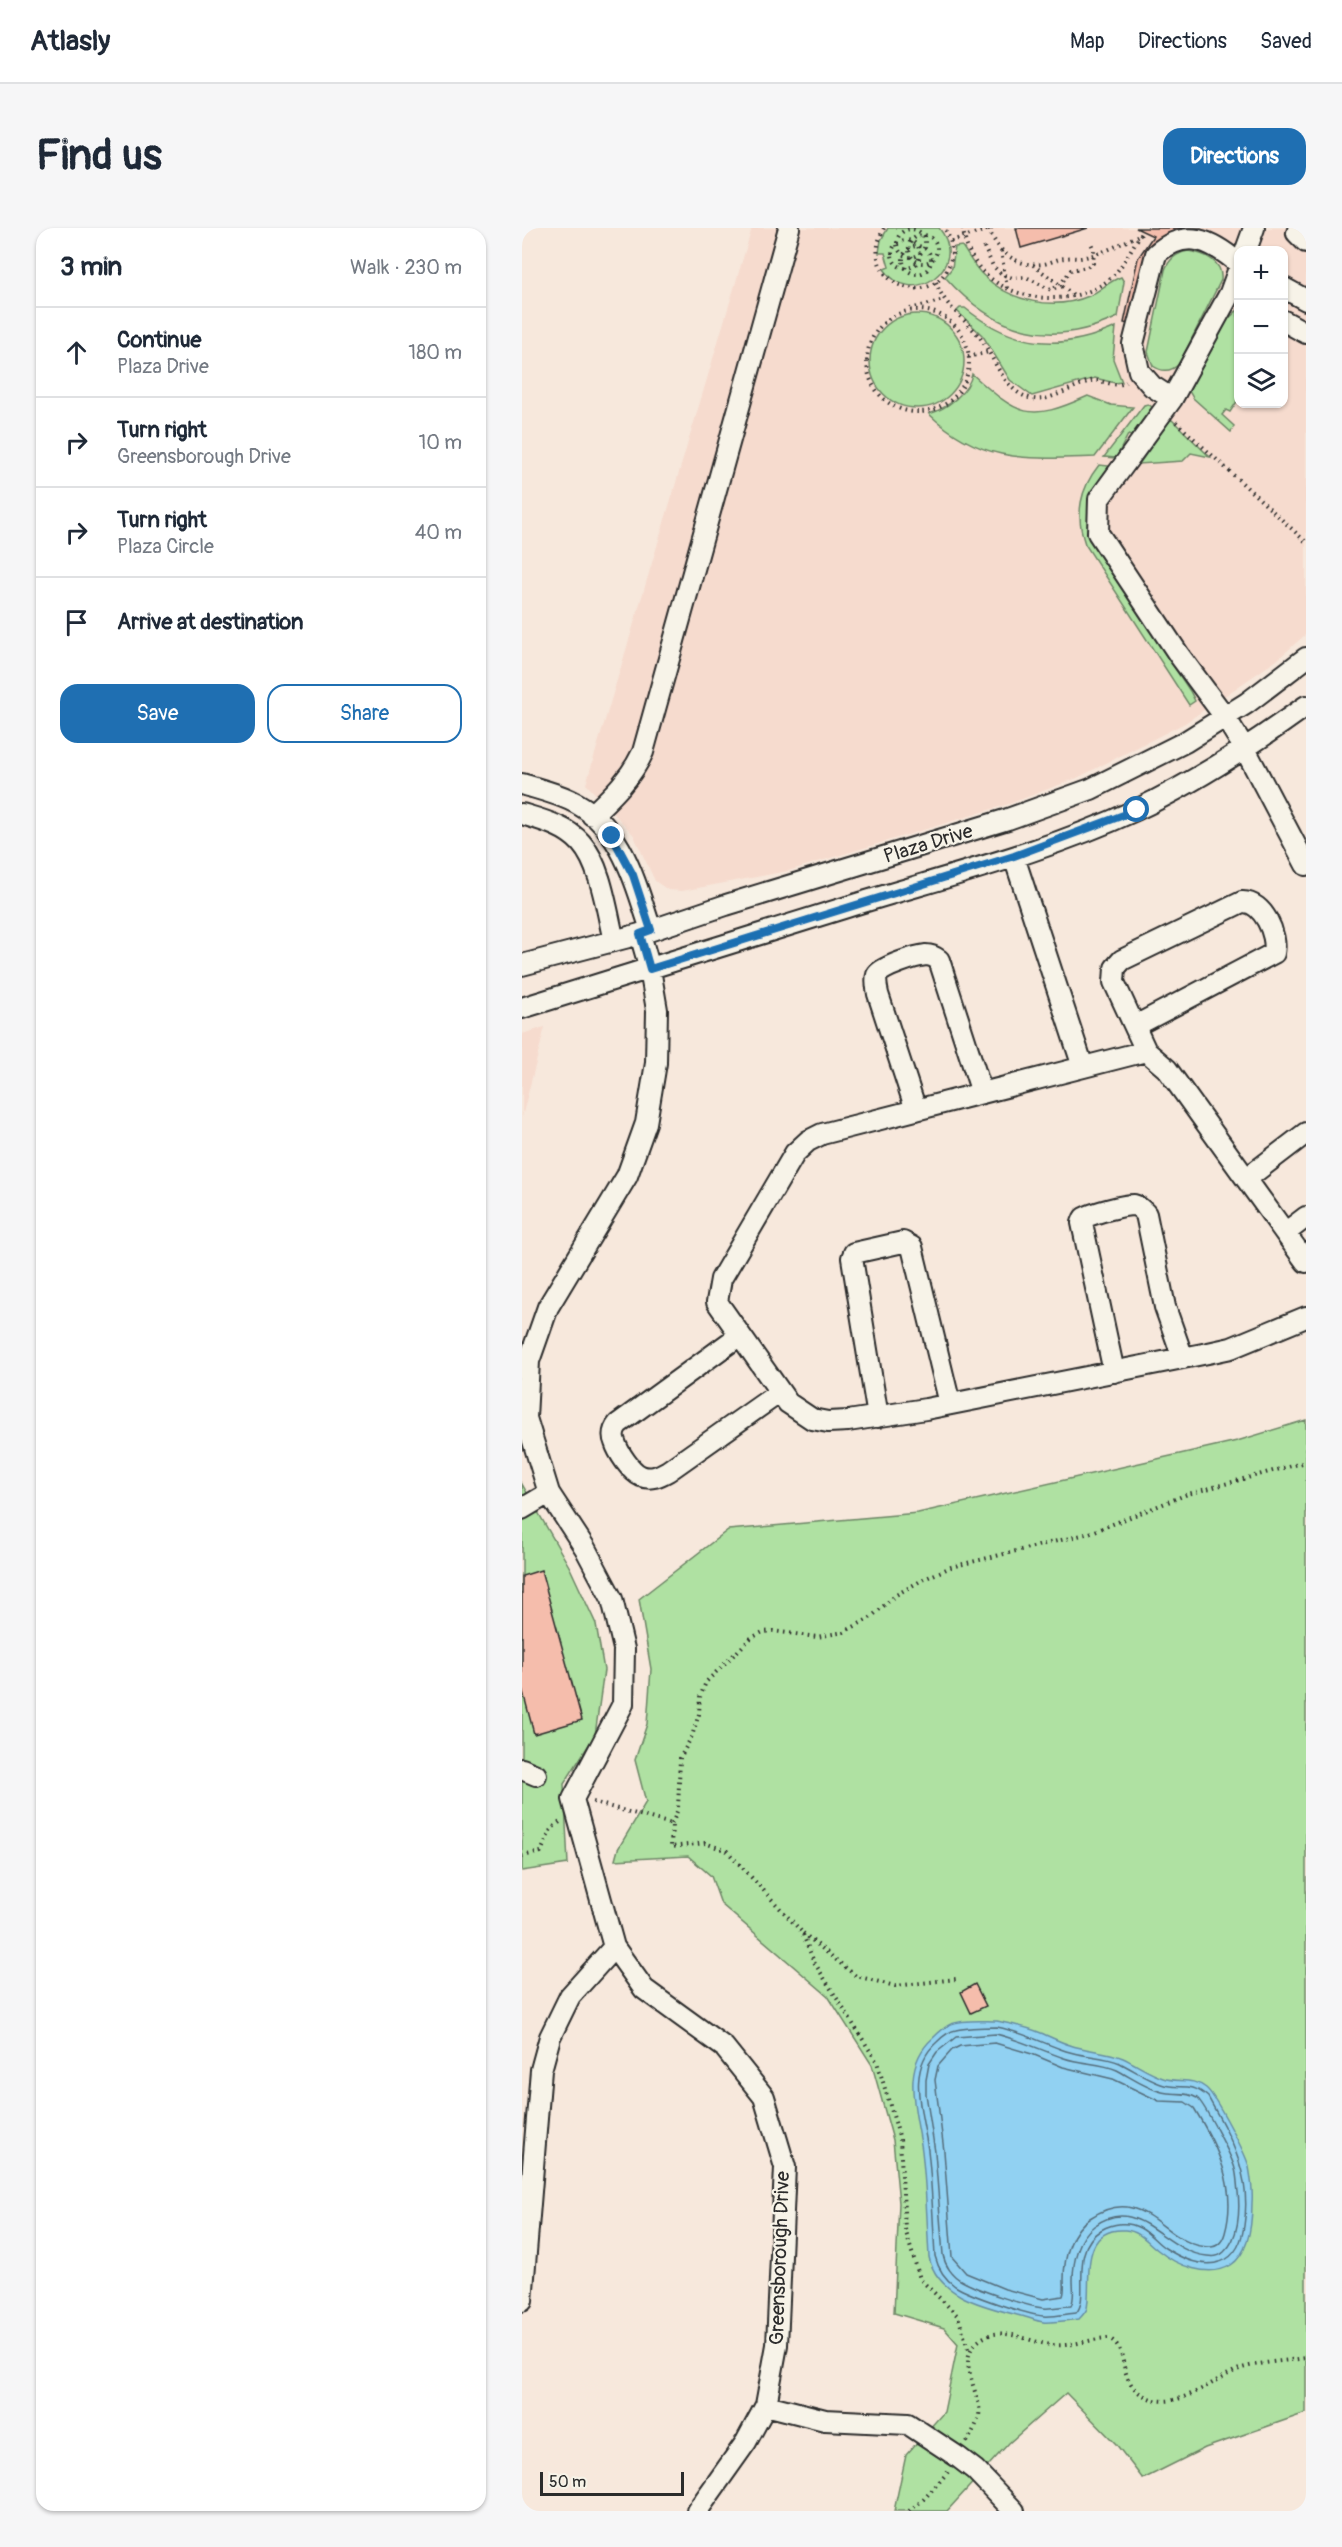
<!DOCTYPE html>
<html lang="en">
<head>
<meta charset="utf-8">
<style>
	body { margin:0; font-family:Pangolin,sans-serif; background:#f6f6f7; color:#1f2937 }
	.controls { position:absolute; right:18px; top:18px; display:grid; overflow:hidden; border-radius:12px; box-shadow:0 2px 4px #0004 }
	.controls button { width:54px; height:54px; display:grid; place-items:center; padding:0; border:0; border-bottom:2px solid #e0e1e3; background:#fff; color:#1f2937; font:30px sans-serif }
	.scale { position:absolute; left:18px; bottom:15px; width:144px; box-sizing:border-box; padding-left:6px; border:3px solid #2b2b2b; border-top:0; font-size:16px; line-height:21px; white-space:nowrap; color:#2b2b2b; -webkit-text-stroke:4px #f7f3e8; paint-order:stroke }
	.stop { position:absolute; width:18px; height:18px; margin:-14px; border:4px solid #1f6fb2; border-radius:50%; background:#fff }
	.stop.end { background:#1f6fb2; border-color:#fff; box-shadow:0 2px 6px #0008 }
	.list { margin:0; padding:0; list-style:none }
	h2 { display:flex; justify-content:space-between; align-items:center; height:78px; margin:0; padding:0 24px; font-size:26px }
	h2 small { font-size:20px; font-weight:400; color:#747a83 }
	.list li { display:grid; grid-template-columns:39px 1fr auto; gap:18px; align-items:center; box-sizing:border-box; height:90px; padding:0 24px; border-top:2px solid #e0e1e3 }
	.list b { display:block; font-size:22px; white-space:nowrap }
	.list p { margin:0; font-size:20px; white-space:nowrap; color:#747a83 }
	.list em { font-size:20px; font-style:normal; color:#747a83 }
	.actions { display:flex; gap:12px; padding:18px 24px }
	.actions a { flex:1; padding:14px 0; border:2px solid #1f6fb2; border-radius:18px; text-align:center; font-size:21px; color:#1f6fb2 }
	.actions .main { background:#1f6fb2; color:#fff }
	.icon { flex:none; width:33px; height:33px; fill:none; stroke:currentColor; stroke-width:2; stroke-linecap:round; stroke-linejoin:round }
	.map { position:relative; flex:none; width:784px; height:2283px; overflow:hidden; border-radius:18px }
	header { display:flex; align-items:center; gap:36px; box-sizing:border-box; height:84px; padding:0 30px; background:#fff; border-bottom:2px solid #e0e1e3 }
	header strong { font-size:28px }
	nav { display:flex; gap:33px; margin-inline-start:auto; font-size:21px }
	.intro { display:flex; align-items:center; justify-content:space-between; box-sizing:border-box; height:144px; padding:0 36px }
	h1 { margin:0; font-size:42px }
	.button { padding:15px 27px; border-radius:18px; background:#1f6fb2; color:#fff; font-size:21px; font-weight:700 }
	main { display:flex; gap:36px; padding:0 36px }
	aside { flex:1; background:#fff; border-radius:18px; box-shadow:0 2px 4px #0004 }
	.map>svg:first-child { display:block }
</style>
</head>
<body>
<header>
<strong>Atlasly</strong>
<nav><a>Map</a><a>Directions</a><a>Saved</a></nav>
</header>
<div class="intro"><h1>Find us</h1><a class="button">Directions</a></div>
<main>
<aside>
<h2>3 min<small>Walk · 230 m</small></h2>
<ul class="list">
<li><svg class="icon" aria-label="ahead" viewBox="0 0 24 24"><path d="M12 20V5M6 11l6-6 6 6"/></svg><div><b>Continue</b><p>Plaza Drive</p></div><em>180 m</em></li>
<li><svg class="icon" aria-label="right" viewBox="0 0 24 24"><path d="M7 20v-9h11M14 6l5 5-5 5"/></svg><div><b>Turn right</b><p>Greensborough Drive</p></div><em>10 m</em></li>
<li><svg class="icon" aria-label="right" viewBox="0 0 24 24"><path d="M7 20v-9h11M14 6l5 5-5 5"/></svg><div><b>Turn right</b><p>Plaza Circle</p></div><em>40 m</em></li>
<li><svg class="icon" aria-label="arrive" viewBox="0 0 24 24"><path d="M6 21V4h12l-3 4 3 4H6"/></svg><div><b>Arrive at destination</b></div></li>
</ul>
<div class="actions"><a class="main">Save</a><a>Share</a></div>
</aside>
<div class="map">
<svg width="784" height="2283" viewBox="0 0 784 2283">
	<rect width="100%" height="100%" fill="#f7e8dc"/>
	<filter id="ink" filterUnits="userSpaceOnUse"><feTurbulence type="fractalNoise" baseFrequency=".0167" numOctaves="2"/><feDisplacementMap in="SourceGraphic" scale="12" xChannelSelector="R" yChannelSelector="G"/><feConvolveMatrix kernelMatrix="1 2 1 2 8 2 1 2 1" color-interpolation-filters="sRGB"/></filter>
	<g filter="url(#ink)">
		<path fill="#f6dbce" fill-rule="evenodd" d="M 230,0 L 784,0 L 784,406 L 755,432 L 663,495 L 555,550 L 487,576 L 266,643 L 160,663 L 146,662 L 133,653 L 111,606 L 64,556 ZM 716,22 L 762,22 L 762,176 L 716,176 Z
			M 23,799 L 0,889 L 0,806 Z"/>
		<path fill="#afe1a2" stroke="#6d8666" stroke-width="1.5" d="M 366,0 L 417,0 C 449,39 389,82 362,41 L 367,39 L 363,25 L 357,25 L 359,12 Z
			M 440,18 C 447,28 452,39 462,48 C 489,74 532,83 567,68 C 578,63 587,53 599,49 L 602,54 L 596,89 C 527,121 473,105 423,49 L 430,40 L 433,19 Z
			M 666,23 C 682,25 701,33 699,52 L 657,136 C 649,144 640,144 631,138 L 626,124 L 643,42 C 647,31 655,25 666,23 Z
			M 438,80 L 443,80 C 491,119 538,124 594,99 L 591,131 L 600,154 L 593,155 L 573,150 L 510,168 L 488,152 L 461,108 L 435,83 Z
			M 716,82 L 716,172 L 708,184 L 704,182 L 700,187 L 712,198 L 709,204 L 671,170 L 667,163 L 706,91 Z
			M348 133a47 47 0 1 1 94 0a47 47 0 1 1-94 0Z
			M 450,146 C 497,188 506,195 566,168 L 589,177 L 611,179 L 573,229 C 505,231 460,236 407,186 C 424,181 447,164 450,146 Z
			M 626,176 L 630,179 L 609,208 L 606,207 L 594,230 L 582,229 L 622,177 Z
			M 649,191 L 688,229 L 669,225 L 661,233 L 617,236 Z
			M 577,237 L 587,238 C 565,266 558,294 577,326 L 668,463 L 673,473 L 667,477 L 563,316 C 553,286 558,261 577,237 Z
			M 784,1192 L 784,2185 L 683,2220 L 621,2251 L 594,2216 L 544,2165 L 487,2215 L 425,2283 L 372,2283 L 384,2227 L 422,2184 L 436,2116 L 422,2100 L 372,2085 L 377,1975 L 371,1912 L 350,1837 L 306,1768 L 199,1676 L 189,1648 L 166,1628 L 93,1632 L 96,1621 L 124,1574 L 113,1532 L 125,1496 L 129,1441 L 117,1371 L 206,1302 L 396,1285 L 715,1213 Z
			M 0,1256 L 48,1340 L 74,1396 L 82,1442 L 73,1507 L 42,1556 L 46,1636 L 0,1643 Z"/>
		<path fill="#91d1f2" stroke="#688fa2" stroke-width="1.5" d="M 475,1793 C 490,1796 505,1799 519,1805 C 529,1809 538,1814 548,1817 C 565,1823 585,1823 601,1830 C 614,1836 626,1845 641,1850 C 656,1855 670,1849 684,1860 C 693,1867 724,1926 727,1939 C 729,1950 731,1964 730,1975 C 730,1995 727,2025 709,2037 C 687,2051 654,2037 637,2023 C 626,2015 618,2003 603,2002 C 556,1999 570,2055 565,2080 C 564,2084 560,2088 557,2091 C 549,2092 528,2095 521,2094 C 513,2093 506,2089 499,2088 C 465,2079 415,2069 407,2029 C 405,1993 404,1958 400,1923 C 395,1884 377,1840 411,1810 C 416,1805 422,1799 429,1796 C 442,1791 461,1793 475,1793 Z"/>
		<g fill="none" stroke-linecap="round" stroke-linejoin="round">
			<path stroke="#546d7b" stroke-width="1.5" d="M 475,1799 C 500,1804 521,1815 544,1823 C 562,1829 582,1828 598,1835 C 612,1842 624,1851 639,1856 C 659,1863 667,1852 686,1869 C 710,1912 730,1947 722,1998 C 715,2046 677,2042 643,2020 C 634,2014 628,2005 618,2000 C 606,1993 591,1995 579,2002 C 546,2022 569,2070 554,2085 C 544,2086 531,2089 521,2088 C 505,2087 447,2067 433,2058 C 423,2051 416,2040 413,2028 C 411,1993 410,1957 406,1922 C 401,1886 383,1842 415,1814 C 420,1809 427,1803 434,1802 C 447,1799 462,1799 475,1799 Z
				M 474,1806 C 498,1812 519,1822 542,1830 C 559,1836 579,1835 595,1842 C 610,1850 623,1860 640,1864 C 652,1867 664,1863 675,1870 C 682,1875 711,1931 713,1941 C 715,1948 715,1957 716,1964 C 718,1982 717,2011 702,2024 C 698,2028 691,2029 685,2028 C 641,2024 617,1965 572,1998 C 556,2010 551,2033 551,2052 C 551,2060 553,2070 549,2078 C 540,2078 530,2081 521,2080 C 503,2078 456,2062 440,2053 C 430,2048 423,2037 421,2027 L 413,1924 L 404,1866 L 404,1852 L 407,1836 L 415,1824 L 434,1809 Z
				M 473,1815 L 510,1826 L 541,1839 L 591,1851 L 637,1873 L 663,1874 L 672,1880 C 695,1918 716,1959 703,2005 C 701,2012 697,2019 688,2019 C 641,2019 624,1953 568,1990 C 549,2002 542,2029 542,2051 C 542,2057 543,2063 541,2068 L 521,2071 L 483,2061 L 444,2045 L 430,2029 L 422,1923 L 413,1852 L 416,1838 L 430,1822 L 438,1818 Z"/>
		</g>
		<path fill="#f5bdac" stroke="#2b2b2b" stroke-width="1.5" d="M 494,0 L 566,0 L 499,20 Z
			M 614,0 L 679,0 L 674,17 L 669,16 L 640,29 L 623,100 L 602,95 L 616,30 L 631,8 Z
			M 19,1342 L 60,1492 L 12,1506 L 0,1460 L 0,1348 Z
			M 453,1756 L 464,1778 L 449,1785 L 439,1764 Z"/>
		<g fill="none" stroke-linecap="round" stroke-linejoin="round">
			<defs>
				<path id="minor" d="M 777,0 L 775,5 L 784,14
					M 724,22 L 732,0
					M 716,43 L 708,65 L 650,171 L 577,271 L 576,305 L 657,427 L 703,489 L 723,521 L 784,637
					M 762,60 L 784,72
					M 762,93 L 784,105
					M 650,171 L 630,158 L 617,143 L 611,116 L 634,26 C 664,0 689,12 716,35
					M 0,556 C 16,561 33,565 48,572 C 99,595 113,654 129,702
					M 0,586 C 20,592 44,598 59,615 C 79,637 85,684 92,713
					M 70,587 C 91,567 109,550 121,524 L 267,0
					M 492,629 L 561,839
					M 118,706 L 128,741 L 135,782 L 134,835 L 124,895 L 105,948 L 26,1079 L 7,1133 L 4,1190 L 27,1265 L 63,1320 L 90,1371 L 102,1421 L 101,1476 L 51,1571 L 92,1719 L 122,1761 L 202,1819 L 242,1869 L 263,1939 L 255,2117 L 244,2177 L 224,2214 L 175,2283
					M 0,737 L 118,706 L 204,677 L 486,591 L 569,561 L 663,514 L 725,475 L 784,430
					M 0,780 C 109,747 217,713 325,679 C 422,649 522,625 614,582 C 674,554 730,517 784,478
					M 613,798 L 752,725 C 756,707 741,673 720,674 L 600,732 L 593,740 L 592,754 L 624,823
					M 394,882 L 356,766 C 355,760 353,753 355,747 C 359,739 394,728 404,727 C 409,727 413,729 417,732 L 460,865
					M 724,951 L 784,905
					M 763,1005 L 784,989
					M 784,1034 L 645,841 L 624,823 L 300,906 L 286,913 L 273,925 L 199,1051 L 195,1074 L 266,1175 L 290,1191 L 306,1194 L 326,1193 L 404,1181 L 686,1125 L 709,1120 L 784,1089
					M 218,1107 L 96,1196 C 92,1201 90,1207 93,1214 C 96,1224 109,1244 119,1248 C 129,1252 137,1248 146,1243 L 258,1164
					M 592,1144 L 560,995 L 562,990 C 571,985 601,977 612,977 C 617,978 620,982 624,986 L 643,1079 L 661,1130
					M 356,1189 L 330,1030 L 332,1025 L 381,1014 L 390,1019 L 428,1176
					M 0,1281 L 27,1265
					M 0,1541 L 14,1547
					M 0,2073 L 19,1842 L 28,1809 L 48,1768 L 92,1719
					M 244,2177 L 303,2192 L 386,2196 L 436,2229 L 453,2242 L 492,2283"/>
			</defs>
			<use href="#minor" stroke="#2b2b2b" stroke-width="24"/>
			<path stroke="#2b2b2b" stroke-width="4" stroke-dasharray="1.5 4.5" stroke-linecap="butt" d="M 362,0 C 332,56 414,87 429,31 C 432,20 428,9 422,0
				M 441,0 C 447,66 532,87 581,56 C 601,43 606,23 620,5
				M 467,1 C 475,24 496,40 521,36 C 529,35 536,30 544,30 C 549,29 553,30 558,30 C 579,27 600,15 619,6
				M375 15a14 14 0 1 1 28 0a14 14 0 1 1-28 0Z
				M387 21a14 14 0 1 1 28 0a14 14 0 1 1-28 0Z
				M370 26a14 14 0 1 1 28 0a14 14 0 1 1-28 0Z
				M 429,13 L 471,0
				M381 32a14 14 0 1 1 28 0a14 14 0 1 1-28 0Z
				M 462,19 L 471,38 L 479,46 L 491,50 L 504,49 L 529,62 L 538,57 L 549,42 L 565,39 L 571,35 L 572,22 L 568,13
				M 479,23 L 485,60
				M 511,37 L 553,68
				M 414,54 C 422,78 440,88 456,107 C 473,128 481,166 512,171 C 527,174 553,157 569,153 C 582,151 593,161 604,154
				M 388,81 L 422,72
				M345 133a51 51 0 1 1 102 0a51 51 0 1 1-102 0Z
				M 446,129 L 467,124
				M 654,194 L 784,314
				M 71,1574 L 150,1596 L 149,1619 L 183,1615 L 205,1623 L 280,1704 L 292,1734 L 355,1834 L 378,1911 L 383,2001 L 398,2051 L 436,2088 L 447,2124
				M 150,1596 L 156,1581 L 158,1530 L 170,1508 L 177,1486 L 178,1469 L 184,1454 L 229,1410 L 241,1404 L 251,1403 L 295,1409 L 322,1404 L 348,1390 L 374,1367 L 402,1351 L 429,1339 L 568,1305 L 666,1266 L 784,1234
				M 0,1628 L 19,1624 L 29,1601 L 38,1594
				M 281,1705 L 334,1748 L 373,1758 L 434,1751
				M 445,2214 C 465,2179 457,2183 448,2146 C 445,2135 445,2125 453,2116 C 476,2093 506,2115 531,2117 C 549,2119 568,2111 586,2110 C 608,2119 594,2149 619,2166 C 653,2188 689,2151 720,2140 C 740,2134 764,2133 784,2130
				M 387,2283 L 402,2271 L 426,2244"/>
			<use href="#minor" stroke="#f7f3e8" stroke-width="20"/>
		</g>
	</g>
	<g fill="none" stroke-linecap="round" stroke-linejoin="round" filter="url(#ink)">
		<path stroke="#1f6fb2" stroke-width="8" d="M 90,608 L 111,647 L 129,702 L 118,706 L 128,741 L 492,628 L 615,582"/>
	</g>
	<g text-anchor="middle" stroke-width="4.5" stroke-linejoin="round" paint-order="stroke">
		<g font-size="20" fill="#2b2b2b" stroke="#f7f3e8">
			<text transform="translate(406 615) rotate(-17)" y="7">Plaza Drive</text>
			<text transform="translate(257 2030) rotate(-88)" y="7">Greensborough Drive</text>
		</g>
	</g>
</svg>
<div class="controls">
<button>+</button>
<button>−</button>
<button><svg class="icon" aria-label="layers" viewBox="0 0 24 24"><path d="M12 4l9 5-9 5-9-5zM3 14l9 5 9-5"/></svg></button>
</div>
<div class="scale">50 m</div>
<div class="stop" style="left:615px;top:582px"></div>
<div class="stop end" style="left:90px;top:608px"></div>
</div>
</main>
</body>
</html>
